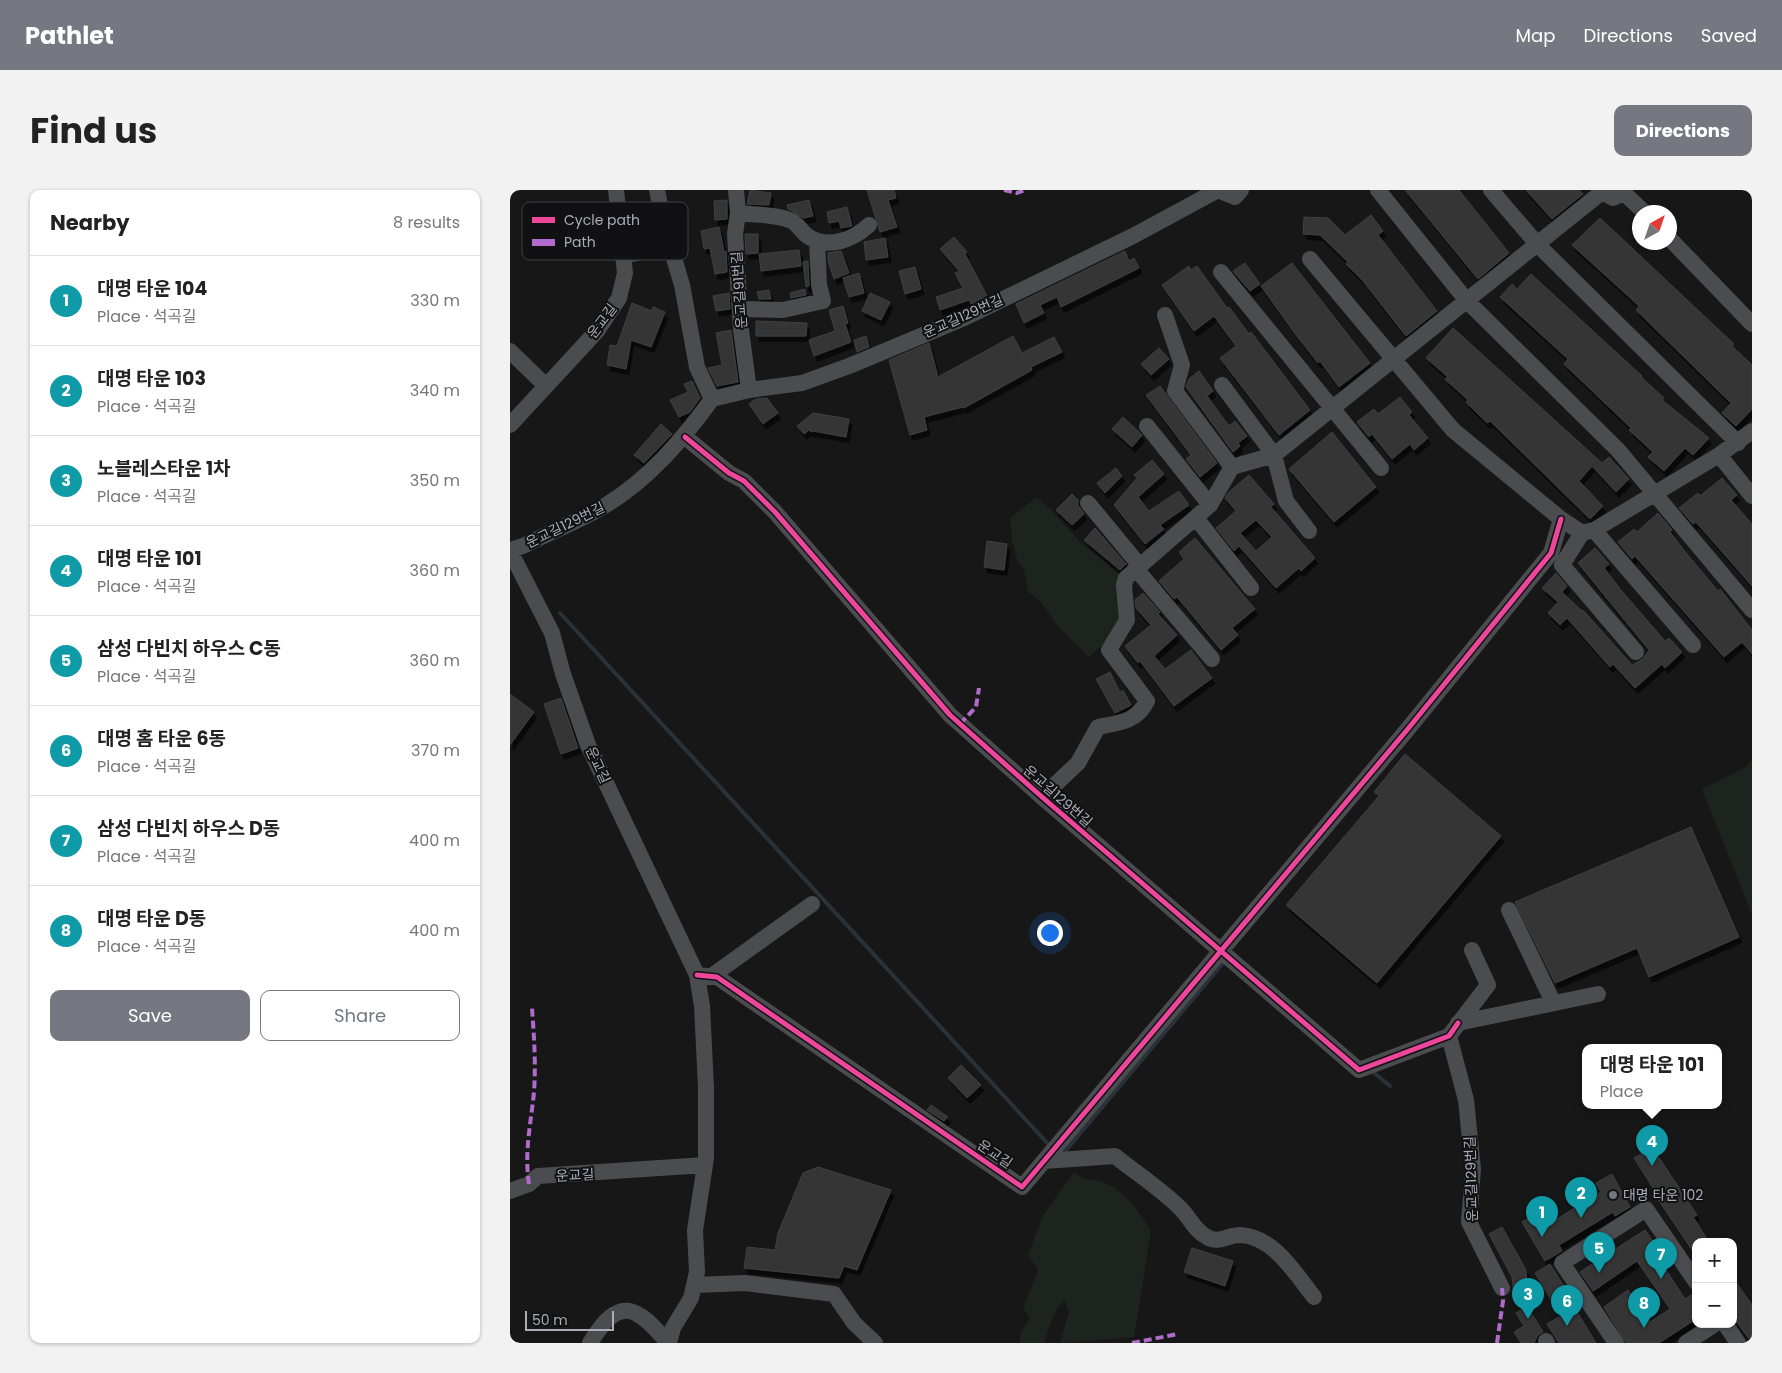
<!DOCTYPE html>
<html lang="en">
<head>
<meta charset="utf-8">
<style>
	body { margin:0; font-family:Poppins,"Noto Sans KR",sans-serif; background:#f2f2f2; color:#222 }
	.controls { position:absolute; right:15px; bottom:15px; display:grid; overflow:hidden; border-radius:10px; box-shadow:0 1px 4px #0004 }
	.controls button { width:45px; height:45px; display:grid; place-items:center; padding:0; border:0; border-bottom:1px solid #e0e0e0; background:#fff; color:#222; font:25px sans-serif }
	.compass { position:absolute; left:1122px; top:15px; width:45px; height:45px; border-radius:50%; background:#fff; box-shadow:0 1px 4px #0004; rotate:40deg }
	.scale { position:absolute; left:15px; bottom:12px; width:89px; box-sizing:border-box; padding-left:5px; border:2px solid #a8adb8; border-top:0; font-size:14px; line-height:18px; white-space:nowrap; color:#a8adb8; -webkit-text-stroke:4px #111113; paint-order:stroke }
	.you { position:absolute; left:539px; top:742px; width:18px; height:18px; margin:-12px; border:4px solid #fff; border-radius:50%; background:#1a73e8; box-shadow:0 0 0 8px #1a73e833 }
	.badge { display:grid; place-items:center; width:32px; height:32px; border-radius:50%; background:#757880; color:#fff; font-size:16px; font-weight:700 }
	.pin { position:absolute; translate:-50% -41px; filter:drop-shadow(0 1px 2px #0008) }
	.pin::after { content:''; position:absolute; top:26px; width:18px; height:15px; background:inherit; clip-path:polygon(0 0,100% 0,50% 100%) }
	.popup { position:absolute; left:1072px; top:854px; width:140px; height:65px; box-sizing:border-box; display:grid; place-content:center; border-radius:10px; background:#fff; filter:drop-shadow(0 1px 4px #0005); font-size:16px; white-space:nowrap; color:#767676 }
	.popup b { font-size:19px; color:#222 }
	.popup::after { content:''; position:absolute; left:50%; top:100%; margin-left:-10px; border:10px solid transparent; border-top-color:#fff }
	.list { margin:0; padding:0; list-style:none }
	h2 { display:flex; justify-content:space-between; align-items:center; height:65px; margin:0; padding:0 20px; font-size:21px }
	h2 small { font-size:16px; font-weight:400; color:#767676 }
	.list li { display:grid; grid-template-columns:32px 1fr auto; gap:15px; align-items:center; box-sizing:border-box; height:90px; padding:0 20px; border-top:1px solid #e0e0e0 }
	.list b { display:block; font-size:19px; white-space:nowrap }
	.list p { margin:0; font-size:16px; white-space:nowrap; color:#767676 }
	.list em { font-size:16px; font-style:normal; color:#767676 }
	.actions { display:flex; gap:10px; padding:15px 20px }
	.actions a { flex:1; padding:11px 0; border:1px solid #757880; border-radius:10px; text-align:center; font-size:18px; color:#757880 }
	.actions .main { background:#757880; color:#fff }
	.map { position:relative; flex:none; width:1242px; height:1153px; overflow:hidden; border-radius:10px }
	header { display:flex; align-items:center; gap:30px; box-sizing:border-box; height:70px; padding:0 25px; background:#757880; color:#fff }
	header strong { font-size:24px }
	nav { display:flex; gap:28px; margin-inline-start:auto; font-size:18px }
	.intro { display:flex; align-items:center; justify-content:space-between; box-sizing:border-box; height:120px; padding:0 30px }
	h1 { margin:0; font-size:35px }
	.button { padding:12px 22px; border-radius:10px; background:#757880; color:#fff; font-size:18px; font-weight:700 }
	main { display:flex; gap:30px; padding:0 30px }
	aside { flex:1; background:#fff; border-radius:10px; box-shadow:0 1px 4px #0004 }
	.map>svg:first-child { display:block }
</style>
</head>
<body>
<header>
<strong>Pathlet</strong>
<nav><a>Map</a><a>Directions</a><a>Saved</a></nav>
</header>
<div class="intro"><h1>Find us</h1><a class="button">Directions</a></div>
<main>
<aside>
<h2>Nearby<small>8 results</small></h2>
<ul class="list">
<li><span class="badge" style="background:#0f9aa8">1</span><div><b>대명 타운 104</b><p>Place · 석곡길</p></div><em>330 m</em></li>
<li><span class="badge" style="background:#0f9aa8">2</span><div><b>대명 타운 103</b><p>Place · 석곡길</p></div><em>340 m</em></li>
<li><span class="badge" style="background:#0f9aa8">3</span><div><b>노블레스타운 1차</b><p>Place · 석곡길</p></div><em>350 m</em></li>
<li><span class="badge" style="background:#0f9aa8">4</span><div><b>대명 타운 101</b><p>Place · 석곡길</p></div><em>360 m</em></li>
<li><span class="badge" style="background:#0f9aa8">5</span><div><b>삼성 다빈치 하우스 C동</b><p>Place · 석곡길</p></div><em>360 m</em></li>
<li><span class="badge" style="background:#0f9aa8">6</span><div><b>대명 홈 타운 6동</b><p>Place · 석곡길</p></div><em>370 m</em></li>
<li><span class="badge" style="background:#0f9aa8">7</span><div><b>삼성 다빈치 하우스 D동</b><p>Place · 석곡길</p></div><em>400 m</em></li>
<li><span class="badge" style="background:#0f9aa8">8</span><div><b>대명 타운 D동</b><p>Place · 석곡길</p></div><em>400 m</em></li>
</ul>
<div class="actions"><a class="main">Save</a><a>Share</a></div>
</aside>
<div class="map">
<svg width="1242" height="1153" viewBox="0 0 1242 1153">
	<defs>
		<filter id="shadow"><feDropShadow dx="3" dy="5.5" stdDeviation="0" flood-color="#0009"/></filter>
	</defs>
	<rect width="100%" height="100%" fill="#171717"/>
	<path fill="#1d241e" d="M 527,307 L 542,321 L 570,352 L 611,386 L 611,424 L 603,446 L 579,467 L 548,437 L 531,412 L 518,402 L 514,379 L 508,373 L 502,350 L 500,328 Z
		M 1242,570 L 1242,725 L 1192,599 L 1236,577 Z
		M 564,982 C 575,992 577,987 589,991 C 613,998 628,1020 641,1041 L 624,1147 L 550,1153 L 559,1122 L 554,1109 L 544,1124 L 534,1153 L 509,1153 L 511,1142 L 520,1128 L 513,1118 L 528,1080 L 518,1065 L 533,1025 Z"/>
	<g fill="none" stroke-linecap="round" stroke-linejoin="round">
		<path stroke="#2a3239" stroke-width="4" d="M 50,423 L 539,955
			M 862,881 L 880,896
			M 552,965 L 713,773"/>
	</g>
	<path fill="#353536" stroke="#3f4043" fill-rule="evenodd" filter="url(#shadow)" d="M 240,0 L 261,3 L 259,15 L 237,14 Z
		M 357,0 L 384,0 L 386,8 L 378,10 L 387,37 L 370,42 Z
		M 895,0 L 949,0 L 999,63 L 968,89 Z
		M 1016,0 L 1069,0 L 1073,4 L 1042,29 Z
		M 217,10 L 217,29 L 205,30 L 204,11 Z
		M 299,10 L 303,26 L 294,28 L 278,19 L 277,15 Z
		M 337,17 L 342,36 L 331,38 L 329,31 L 319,33 L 317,22 Z
		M 861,25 L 873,41 L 868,45 L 927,121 L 896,146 L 853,91 L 836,74 L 838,72 L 810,45 L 793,44 L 794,27 L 818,28 L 835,45 Z
		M 1090,28 L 1224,154 L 1222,156 L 1242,175 L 1242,219 L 1226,236 L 1212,223 L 1221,213 L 1126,120 L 1129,116 L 1062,55 Z
		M 143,31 L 148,48 L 132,52 L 129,34 Z
		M 209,37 L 214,62 L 216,61 L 217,82 L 205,84 L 200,58 L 194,59 L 191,41 Z
		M 235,44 L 248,44 L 248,63 L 236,64 Z
		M 444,47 L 457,62 L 455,64 L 477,106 L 461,114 L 459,110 L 430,120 L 426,107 L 453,98 L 445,83 L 449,81 L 430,59 Z
		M 375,48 L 378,67 L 356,70 L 354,52 Z
		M 289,60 L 291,76 L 251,81 L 249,64 Z
		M 331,61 L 339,83 L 324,89 L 318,71 L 318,63 Z
		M 615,61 L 619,71 L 624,68 L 629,78 L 551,117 L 547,107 L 530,115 L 534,123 L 514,133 L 506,114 Z
		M 298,71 L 299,96 L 296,97 L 293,72 Z
		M 735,73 L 750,94 L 740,101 L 723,81 Z
		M 782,73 L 860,173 L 829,197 L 810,171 L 808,173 L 786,145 L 751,96 Z
		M 679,76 L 681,80 L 687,76 L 717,118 L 719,117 L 739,144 L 741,142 L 800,220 L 769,245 L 710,168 L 726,156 L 704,126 L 684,141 L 652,95 Z
		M 405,77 L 411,99 L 395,104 L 389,81 Z
		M 349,83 L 354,103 L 339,107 L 333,88 Z
		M 1021,84 L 1132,186 L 1131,187 L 1154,208 L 1152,210 L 1199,248 L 1183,265 L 1175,258 L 1154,281 L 1138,267 L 1143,262 L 1119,240 L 1121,238 L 1054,174 L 1058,169 L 990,107 L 1002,94 L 1007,99 Z
		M 295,99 L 296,105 L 281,108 L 280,103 Z
		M 259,100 L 261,109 L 249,109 L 247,102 Z
		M 219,103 L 220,119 L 206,121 L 203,106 Z
		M 360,103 L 380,112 L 371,130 L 352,121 Z
		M 122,113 L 142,121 L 143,117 L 155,122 L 141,157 L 121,150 L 116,179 L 97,175 L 100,155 L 107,156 Z
		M 333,116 L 338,133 L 335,134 L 341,152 L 304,166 L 299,150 L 325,141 L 319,120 Z
		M 246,131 L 297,133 L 296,146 L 246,146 Z
		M 943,138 L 1092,273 L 1099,267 L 1119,289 L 1106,302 L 1082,276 L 1069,291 L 1093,316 L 1080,329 L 980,231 L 977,233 L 956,212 L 958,210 L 935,189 L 938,187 L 916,168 Z
		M 221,140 L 228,192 L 207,196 L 198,178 L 212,175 L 206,143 Z
		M 356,146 L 359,157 L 347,162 L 344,150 Z
		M 503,146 L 512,163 L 544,147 L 552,162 L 521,177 L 522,180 L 454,218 L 453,217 L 414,227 L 417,240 L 400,245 L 379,170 L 419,153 L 428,187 Z
		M 649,158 L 659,169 L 641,185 L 631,174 Z
		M 689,181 L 703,201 L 697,206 L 719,236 L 725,231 L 737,246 L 728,253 L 730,256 L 723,262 L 676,197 L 679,189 Z
		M 182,191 L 190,208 L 180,222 L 169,227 L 160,210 L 178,202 L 174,194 Z
		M 650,196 L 707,273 L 690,287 L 676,269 L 681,265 L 636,205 Z
		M 890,207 L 902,222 L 899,225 L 918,248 L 904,260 L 900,254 L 882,269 L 862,244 L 859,247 L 847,232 L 864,219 L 868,224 Z
		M 257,208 L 268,223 L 253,234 L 239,214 L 246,209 Z
		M 303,223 L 339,229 L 336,247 L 303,241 L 301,242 L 299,240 L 294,244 L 287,236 Z
		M 613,227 L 632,245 L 622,257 L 602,239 Z
		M 151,234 L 162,244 L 134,273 L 124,265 Z
		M 822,242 L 866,297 L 824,332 L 779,279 Z
		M 642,270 L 654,284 L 628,307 L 639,321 L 669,301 L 679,315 L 650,335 L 654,339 L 635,354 L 604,315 L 627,288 L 624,285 Z
		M 606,278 L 612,286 L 595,303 L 587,293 Z
		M 739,285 L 764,314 L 761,317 L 805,368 L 791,381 L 789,378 L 766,398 L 729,356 L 724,361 L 706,338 L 726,321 L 715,308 L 719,302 ZM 746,330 L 762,347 L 746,361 L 730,343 Z
		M 1212,288 L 1227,305 L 1221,310 L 1242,334 L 1242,396 L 1186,332 L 1183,334 L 1169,318 L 1188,303 L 1190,306 Z
		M 562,304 L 568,310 L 568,315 L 574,324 L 562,335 L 546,320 Z
		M 1148,323 L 1162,340 L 1160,342 L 1177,364 L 1208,401 L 1210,399 L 1242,440 L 1242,464 L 1232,452 L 1214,467 L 1125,366 L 1122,369 L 1108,352 L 1124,339 L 1127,342 Z
		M 585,338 L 616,374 L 610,380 L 574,350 Z
		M 685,348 L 745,419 L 722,438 L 728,445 L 711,460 L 667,407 L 664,409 L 649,391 L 674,369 L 669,362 Z
		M 477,351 L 497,354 L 494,380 L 474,377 Z
		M 1085,358 L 1099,374 L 1094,378 L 1111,400 L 1155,451 L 1159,448 L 1172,462 L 1155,478 L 1152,474 L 1125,498 L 1103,474 L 1100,477 L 1057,428 L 1050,435 L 1038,423 L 1048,412 L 1032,398 L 1046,383 L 1057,396 L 1052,402 L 1072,421 L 1073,420 L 1122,475 L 1133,469 L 1139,460 L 1068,373 Z
		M 633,403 L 650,422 L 648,424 L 667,445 L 644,466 L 655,479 L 681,460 L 702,488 L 664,516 L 630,471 L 628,473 L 615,456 L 641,435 L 626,418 L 625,410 Z
		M 600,482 L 610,502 L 613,500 L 621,515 L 605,523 L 586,489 Z
		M 0,504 L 24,522 L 0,555 Z
		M 51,508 L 68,558 L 51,564 L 34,514 Z
		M 895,564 L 991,646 L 867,793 L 776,715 L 869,606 L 864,602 Z
		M 1181,637 L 1229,747 L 1139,787 L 1127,758 L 1045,793 L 1005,712 Z
		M 451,875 L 471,895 L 457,908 L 438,888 Z
		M 421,915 L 438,927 L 434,931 L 417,920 Z
		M 1142,957 L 1187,1025 L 1183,1027 L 1199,1052 L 1186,1052 L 1186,1066 L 1147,1008 L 1148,1006 L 1124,968 Z
		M 308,977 L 381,1000 L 347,1080 L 334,1076 L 329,1088 L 234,1078 L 237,1057 L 265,1060 L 268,1043 L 293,983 Z
		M 1102,984 L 1120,1017 L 1105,1026 L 1103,1022 L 1049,1055 L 1052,1061 L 1035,1071 L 1012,1032 L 1029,1022 L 1037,1035 L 1091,1002 L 1086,993 Z
		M 992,1037 L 1016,1080 L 1018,1105 L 1004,1106 L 1002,1087 L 979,1044 Z
		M 1135,1040 L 1147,1057 L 1143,1060 L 1175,1109 L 1181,1105 L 1186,1111 L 1186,1129 L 1149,1153 L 1116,1153 L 1094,1117 L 1118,1100 L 1140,1132 L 1160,1119 L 1127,1071 L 1083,1101 L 1070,1082 Z
		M 682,1058 L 723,1071 L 715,1096 L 674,1082 Z
		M 1040,1074 L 1060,1106 L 1058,1107 L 1086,1153 L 1049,1153 L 1037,1134 L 1051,1126 L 1025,1083 Z
		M 1223,1088 L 1242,1115 L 1242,1153 L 1223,1127 Z
		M 1017,1116 L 1033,1142 L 1028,1145 L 1024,1153 L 1011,1153 L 1004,1142 L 1014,1136 L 1006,1123 Z"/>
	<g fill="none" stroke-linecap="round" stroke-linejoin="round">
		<path stroke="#4b4c50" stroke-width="16" d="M 147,0 L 153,31 L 172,95 L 187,177 L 202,209
			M 226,0 L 228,23 L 225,44 L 231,140 L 239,200
			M 868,0 L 957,111 L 1108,260 L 1242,420
			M 981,0 L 1028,55 L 1228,253
			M 228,23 C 245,25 267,24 282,31 C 288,34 292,43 299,47 C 319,59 343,50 359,35
			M 1160,49 L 1242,134
			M 112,66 L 161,56
			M 800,69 L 943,240 L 1051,329 L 1072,343 L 1084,340 L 1209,265 L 1242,241
			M 711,82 L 871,278
			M 231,119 L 273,120 L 313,111 L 309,95 L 307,51
			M 655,125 L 672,175 L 665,201 L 722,277
			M 0,161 L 36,196
			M 712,195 L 764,265 L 776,311 L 799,341
			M 0,235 L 87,141 L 109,108 L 115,83 L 106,0
			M 637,236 L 700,315
			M 175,247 L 219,283 L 234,291 L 265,322 L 440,525 L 532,607 L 849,880 L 939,846 L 978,795 L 962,760
			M 1209,265 L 1242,306
			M 578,313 L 630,376
			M 686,328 L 741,398
			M 1084,340 L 1183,455
			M 1072,343 L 1052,375 L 1126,462
			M 0,360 L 13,356 C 40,342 70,331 96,315 C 139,289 173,249 202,209 L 239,200 L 292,193 L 339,176 L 454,128 L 623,46 L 708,0 L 725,7 L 731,0
			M 0,361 L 42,443 L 53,484 L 78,555 L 187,785 L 192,816 L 196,897 L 196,968 L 185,1040 L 187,1082 L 181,1108 L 163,1138 L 159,1153
			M 626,379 L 702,469
			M 532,607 L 568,573 L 588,537 C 608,533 627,532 637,511 L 599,460 L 617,430 L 614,395 L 616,388 L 700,315 L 722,277 L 764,265 L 1092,2 L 1103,8 L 1114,3 L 1134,22
			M 999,720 L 1043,812
			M 187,785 L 207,787 L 512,997 L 897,540 L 1041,363 L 1051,329
			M 203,785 L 302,714
			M 948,833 L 1088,804
			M 939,846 L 956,910 L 963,979 L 959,1032 L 992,1098
			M 534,971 L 605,966 C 626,983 651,999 671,1019 C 680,1028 684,1040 697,1047 C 709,1054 717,1045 730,1045 C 763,1046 785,1083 804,1107
			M 0,1001 L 19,994 L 28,986 L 195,975
			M 184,1095 L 235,1093 L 324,1104 L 344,1133 L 365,1153
			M 1215,1134 L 1228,1153
			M 1036,1151 L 1037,1153
			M 80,1153 C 109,1105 126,1115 158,1153
			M 1106,1153 L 1052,1073 L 1136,1019 L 1186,1092
			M 1176,1153 L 1205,1134"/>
		<path stroke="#b06ccc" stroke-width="4" stroke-dasharray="8 4" stroke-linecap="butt" d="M 494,0 L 507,3 L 515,0
			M 450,534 L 466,517 L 469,498
			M 19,994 C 14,962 21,933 24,902 C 26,873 24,846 22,818
			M 622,1153 L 668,1144
			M 987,1153 L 993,1111 L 992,1098"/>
		<defs>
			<path id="cycleway" d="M 175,247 L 219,283 L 234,291 L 265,322 L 440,525 L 532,607 L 849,880 L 939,846 L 948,833
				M 187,785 L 207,787 L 512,997 L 897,540 L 1041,363 L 1051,329"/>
		</defs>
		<use href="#cycleway" stroke="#111113" stroke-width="8"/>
		<use href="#cycleway" stroke="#ed469a" stroke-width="5"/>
	</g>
	<circle fill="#757880" stroke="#111113" stroke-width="2" cx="1103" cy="1005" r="5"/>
	<g text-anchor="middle" stroke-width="4" stroke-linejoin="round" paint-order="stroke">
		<g font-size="14" fill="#a8adb8" stroke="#111113">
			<text transform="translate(229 100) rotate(-94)" y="5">운교길91번길</text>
			<text transform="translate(453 126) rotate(-24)" y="5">운교길129번길</text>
			<text transform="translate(92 131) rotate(-53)" y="5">운교길</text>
			<text transform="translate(55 335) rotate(-26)" y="5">운교길129번길</text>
			<text transform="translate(88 575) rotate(65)" y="5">운교길</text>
			<text transform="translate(548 606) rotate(41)" y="5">운교길129번길</text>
			<text transform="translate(485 964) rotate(34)" y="5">운교길</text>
			<text transform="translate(65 985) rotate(-3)" y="5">운교길</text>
			<text transform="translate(961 989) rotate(-92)" y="5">운교길129번길</text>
		</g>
		<g font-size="14" fill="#a8adb8" stroke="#111113" text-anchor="start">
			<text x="1113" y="1010">대명 타운 102</text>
		</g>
	</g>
	<rect x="12" y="12" width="166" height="58" rx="8" fill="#111113" stroke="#3e4045" stroke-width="1"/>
	<rect x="22" y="27" width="23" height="6" fill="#ed469a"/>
	<rect x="22" y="49" width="23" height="7" fill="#b06ccc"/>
	<g font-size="14" fill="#a8adb8">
		<text x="54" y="35">Cycle path</text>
		<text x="54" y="57">Path</text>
	</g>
</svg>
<div class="controls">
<button>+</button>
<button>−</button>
</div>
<svg class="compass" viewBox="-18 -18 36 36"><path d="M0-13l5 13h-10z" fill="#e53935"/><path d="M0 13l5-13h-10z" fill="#767676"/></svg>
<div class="scale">50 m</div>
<div class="you"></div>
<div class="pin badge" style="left:1032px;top:1047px;background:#0f9aa8">1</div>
<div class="pin badge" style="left:1071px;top:1028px;background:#0f9aa8">2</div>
<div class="pin badge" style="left:1018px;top:1129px;background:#0f9aa8">3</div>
<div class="pin badge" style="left:1142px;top:976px;background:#0f9aa8">4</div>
<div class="popup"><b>대명 타운 101</b>Place</div>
<div class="pin badge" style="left:1089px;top:1083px;background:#0f9aa8">5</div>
<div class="pin badge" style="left:1057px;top:1136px;background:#0f9aa8">6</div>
<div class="pin badge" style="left:1151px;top:1089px;background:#0f9aa8">7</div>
<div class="pin badge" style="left:1134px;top:1138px;background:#0f9aa8">8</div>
</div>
</main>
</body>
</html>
